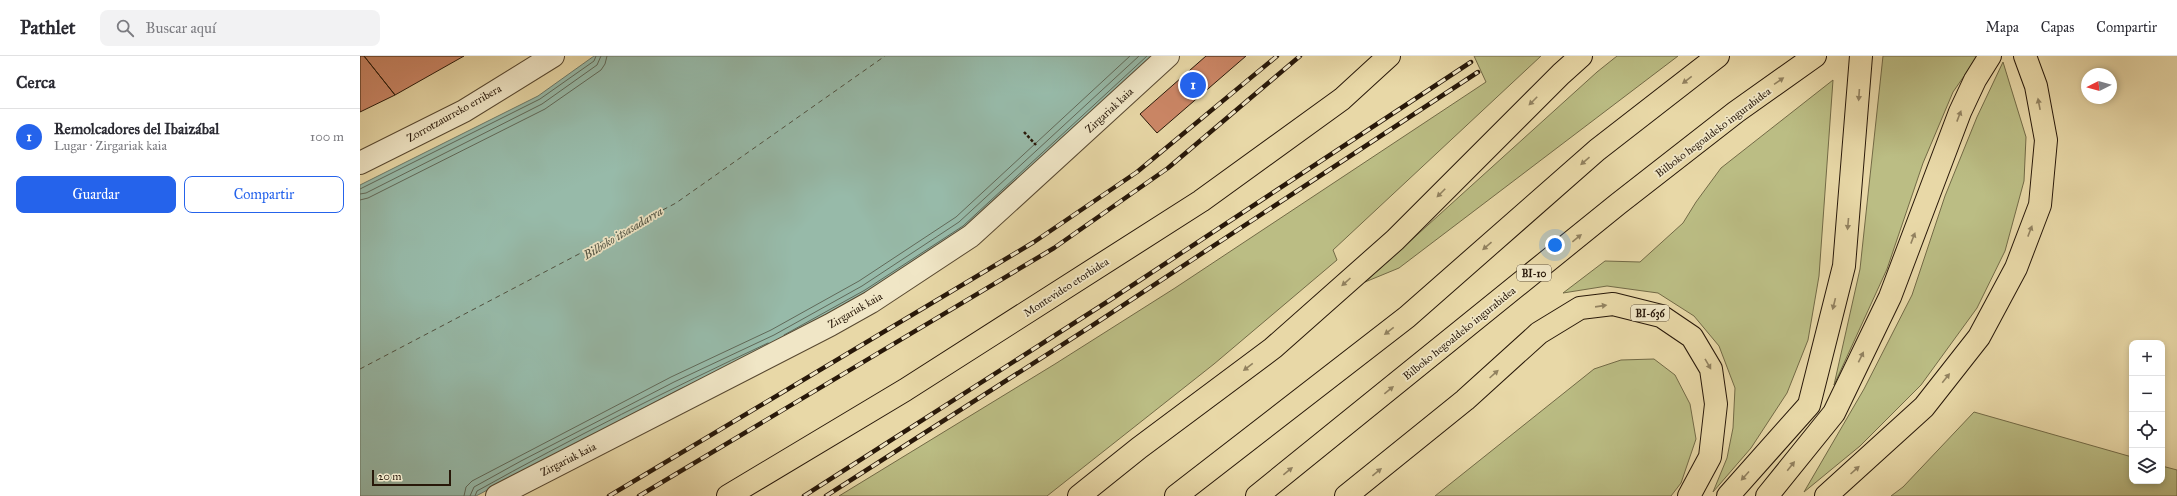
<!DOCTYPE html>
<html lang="es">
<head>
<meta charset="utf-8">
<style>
	body { margin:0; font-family:"IM FELL Great Primer",serif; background:#f2f2f3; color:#2b2b33 }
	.controls { position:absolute; right:12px; bottom:12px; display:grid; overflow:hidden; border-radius:8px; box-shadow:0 2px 6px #0003 }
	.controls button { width:36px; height:36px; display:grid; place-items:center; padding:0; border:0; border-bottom:1px solid #e1e1e2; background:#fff; color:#2b2b33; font:20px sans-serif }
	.compass { position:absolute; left:1721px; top:12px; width:36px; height:36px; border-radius:50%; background:#fff; box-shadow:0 2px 6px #0003; rotate:264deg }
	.scale { position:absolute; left:12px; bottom:10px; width:79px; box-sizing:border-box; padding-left:4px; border:2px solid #281809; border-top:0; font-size:11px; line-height:14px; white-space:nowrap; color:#281809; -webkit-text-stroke:3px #f0e6c6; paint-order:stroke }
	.you { position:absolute; left:1195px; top:189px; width:14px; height:14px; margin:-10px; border:3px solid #fff; border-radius:50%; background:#1a73e8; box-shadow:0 0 0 6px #1a73e833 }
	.badge { display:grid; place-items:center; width:26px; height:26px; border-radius:50%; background:#2563eb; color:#fff; font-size:13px; font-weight:700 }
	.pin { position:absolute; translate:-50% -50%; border:2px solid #fff; box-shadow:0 1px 4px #0006 }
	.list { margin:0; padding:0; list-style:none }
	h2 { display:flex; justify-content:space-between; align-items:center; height:52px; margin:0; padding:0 16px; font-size:17px }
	h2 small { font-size:13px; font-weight:400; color:#7c7c81 }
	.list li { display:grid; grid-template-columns:26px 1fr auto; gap:12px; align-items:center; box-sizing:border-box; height:56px; padding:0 16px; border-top:1px solid #e1e1e2 }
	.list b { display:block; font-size:15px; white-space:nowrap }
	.list p { margin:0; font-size:13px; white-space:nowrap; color:#7c7c81 }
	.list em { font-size:13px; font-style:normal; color:#7c7c81 }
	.actions { display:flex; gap:8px; padding:12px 16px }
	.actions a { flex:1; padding:9px 0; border:1px solid #2563eb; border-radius:8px; text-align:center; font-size:14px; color:#2563eb }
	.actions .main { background:#2563eb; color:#fff }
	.icon { flex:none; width:22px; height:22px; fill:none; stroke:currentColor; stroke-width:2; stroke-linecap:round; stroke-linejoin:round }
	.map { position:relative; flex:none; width:1817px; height:440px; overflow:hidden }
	header { display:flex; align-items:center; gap:24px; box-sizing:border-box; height:56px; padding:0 20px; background:#fff; border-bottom:1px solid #e1e1e2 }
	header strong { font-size:19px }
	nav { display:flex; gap:22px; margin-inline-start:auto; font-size:14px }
	.search { width:280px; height:36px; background:#f2f2f3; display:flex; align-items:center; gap:10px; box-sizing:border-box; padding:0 14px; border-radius:8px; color:#7c7c81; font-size:15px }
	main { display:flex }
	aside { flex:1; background:#fff }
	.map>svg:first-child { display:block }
</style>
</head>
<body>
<header>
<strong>Pathlet</strong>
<div class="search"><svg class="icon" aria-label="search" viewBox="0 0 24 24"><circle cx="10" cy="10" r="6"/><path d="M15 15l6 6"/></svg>Buscar aquí</div>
<nav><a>Mapa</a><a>Capas</a><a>Compartir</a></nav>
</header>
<main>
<aside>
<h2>Cerca<small></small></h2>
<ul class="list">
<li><span class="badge">1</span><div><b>Remolcadores del Ibaizábal</b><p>Lugar · Zirgariak kaia</p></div><em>100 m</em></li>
</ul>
<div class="actions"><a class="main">Guardar</a><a>Compartir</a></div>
</aside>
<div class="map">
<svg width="1817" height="440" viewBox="0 0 1817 440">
	<rect width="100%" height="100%" fill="#e8d8a7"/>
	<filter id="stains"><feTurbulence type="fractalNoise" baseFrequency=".005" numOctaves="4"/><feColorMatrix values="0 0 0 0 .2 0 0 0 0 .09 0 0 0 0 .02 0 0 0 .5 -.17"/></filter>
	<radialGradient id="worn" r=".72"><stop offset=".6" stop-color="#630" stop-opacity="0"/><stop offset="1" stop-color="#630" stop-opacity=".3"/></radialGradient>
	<path fill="#bbbd84" stroke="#726a46" d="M 1114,0 L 1181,0 L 973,194 L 977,204 L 854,308 L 687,440 L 479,440 L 695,308 L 815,232 L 1126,26 Z
		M 1257,0 L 1318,0 L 1039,212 L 1005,226 L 1237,16 Z
		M 1523,0 L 1618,0 L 1593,36 L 1563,107 L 1527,213 L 1474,329 L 1500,213 Z
		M 1643,6 L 1666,81 L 1664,125 L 1645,195 L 1617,252 L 1561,329 L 1500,390 L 1444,436 L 1504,333 L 1552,239 L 1585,140 L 1617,61 Z
		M 1473,24 L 1459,220 L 1448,284 L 1427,337 L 1391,392 L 1353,436 L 1367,402 L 1373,372 L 1375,332 L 1359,290 L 1334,260 L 1298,237 L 1247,230 L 1203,237 L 1245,205 L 1280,206 L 1323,167 L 1336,146 L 1361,112 Z
		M 1294,303 L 1315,319 L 1330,348 L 1336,383 L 1321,427 L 1311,440 L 1075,440 L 1234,313 L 1261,304 Z
		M 1614,356 L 1772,401 L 1772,425 L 1802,425 L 1802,410 L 1817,414 L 1817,440 L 1531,440 L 1543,431 Z"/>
	<path fill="#97baa9" stroke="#6b7969" d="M 234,0 L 793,0 L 605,173 L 507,238 L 418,287 L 318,334 L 116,440 L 0,440 L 0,129 L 178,40 Z"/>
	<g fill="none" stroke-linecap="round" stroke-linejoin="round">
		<path stroke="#606959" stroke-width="1" d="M 0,133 L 180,43 L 234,5 L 236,0
			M 0,138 L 6,137 L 182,48 L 237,9 L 241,0
			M 0,144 L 8,142 L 185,53 L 241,14 L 245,8 L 247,0
			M 424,279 L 505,234 L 603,170 L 787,0
			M 104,440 L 106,431 L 112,425 L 311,321 L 411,274 L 499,225 L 596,161 L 770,0
			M 110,440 L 114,431 L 161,405 L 314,326 L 414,279 L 502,230 L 599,166 L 779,0
			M 115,440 L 117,435 C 212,382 310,333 408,287"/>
		<path stroke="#4f5141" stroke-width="1" stroke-dasharray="5 4" stroke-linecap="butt" d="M 0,313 L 316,147 L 525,0"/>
	</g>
	<path fill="#cd8767" stroke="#281809" d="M 0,0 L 4,0 L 35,39 L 0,56 Z
		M 4,0 L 104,0 L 35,39 Z
		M 846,0 L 886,0 L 797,77 L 780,58 Z"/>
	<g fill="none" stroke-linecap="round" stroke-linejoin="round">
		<defs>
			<path id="pedestrian" d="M 137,440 L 470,269 L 511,246 L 611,180 L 808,0"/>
			<path id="minor" d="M 0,107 L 104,55 L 193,0"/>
			<path id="primary" d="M 368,440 L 545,334 L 841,145 L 982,43 L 1029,0"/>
			<path id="motorway" d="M 719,440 L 779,392 L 913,292 L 1035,184 L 1201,18 L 1221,0
				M 816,440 L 1047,261 L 1237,94 L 1358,0
				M 897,440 L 1258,148 L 1376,56 L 1455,0
				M 986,440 L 1105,344 L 1179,277 L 1220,252 L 1253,248 L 1301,260 L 1332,281 L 1351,313 L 1356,348 L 1350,401 L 1329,440
				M 1368,440 L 1449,349 L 1484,210 L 1501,0
				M 1407,440 L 1474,357 L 1530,241 L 1600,56 L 1615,24 L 1630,0
				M 1466,440 L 1564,351 L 1619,281 L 1656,212 L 1680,149 L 1686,84 L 1676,30 L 1665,0"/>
		</defs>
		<use href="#pedestrian" stroke="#584830" stroke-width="24"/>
		<use href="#minor" stroke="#584830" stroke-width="24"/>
		<use href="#primary" stroke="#281809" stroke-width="24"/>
		<use href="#motorway" stroke="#281809" stroke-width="24"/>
		<path stroke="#281809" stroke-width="2.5" stroke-dasharray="3 2" stroke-linecap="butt" d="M 664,76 L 676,89"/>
		<use href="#pedestrian" stroke="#f0e6c6" stroke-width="22"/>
		<use href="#minor" stroke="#f0e6c6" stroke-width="22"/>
		<use href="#primary" stroke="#e8d8a7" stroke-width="22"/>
		<use href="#motorway" stroke="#e8d8a7" stroke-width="22"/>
		<defs>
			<path id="rail" d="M 249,440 L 674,186 L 777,116 L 917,0
				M 279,440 L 694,192 L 808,112 L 940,0
				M 444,440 L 750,244 L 1111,6
				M 466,440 L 733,269 L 1118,16"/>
		</defs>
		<use href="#rail" stroke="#281809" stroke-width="4.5"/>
		<use href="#rail" stroke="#f0e6c6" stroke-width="3" stroke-dasharray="9" stroke-linecap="butt"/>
	</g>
	<defs><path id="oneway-solid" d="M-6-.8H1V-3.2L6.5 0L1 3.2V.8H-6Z"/></defs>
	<g fill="#928260">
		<use href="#oneway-solid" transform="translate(1327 24) rotate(142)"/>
		<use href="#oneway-solid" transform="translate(1419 25) rotate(-35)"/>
		<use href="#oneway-solid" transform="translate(1499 39) rotate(94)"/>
		<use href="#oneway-solid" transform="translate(1173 45) rotate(135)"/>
		<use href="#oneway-solid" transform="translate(1679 48) rotate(-101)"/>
		<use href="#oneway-solid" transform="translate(1599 60) rotate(-69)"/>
		<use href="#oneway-solid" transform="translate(1225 105) rotate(139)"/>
		<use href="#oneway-solid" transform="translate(1081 137) rotate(135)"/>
		<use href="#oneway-solid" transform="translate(1488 168) rotate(95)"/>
		<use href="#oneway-solid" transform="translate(1670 175) rotate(-69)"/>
		<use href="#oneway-solid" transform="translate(1217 182) rotate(-39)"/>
		<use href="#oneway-solid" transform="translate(1553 182) rotate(-69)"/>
		<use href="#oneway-solid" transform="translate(1127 190) rotate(139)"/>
		<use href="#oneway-solid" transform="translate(986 226) rotate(138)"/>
		<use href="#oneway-solid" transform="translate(1474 248) rotate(104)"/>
		<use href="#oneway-solid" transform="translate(1241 250) rotate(-8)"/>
		<use href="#oneway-solid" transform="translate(1029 275) rotate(142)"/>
		<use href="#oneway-solid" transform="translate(1501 301) rotate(-64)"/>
		<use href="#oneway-solid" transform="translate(1348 308) rotate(60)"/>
		<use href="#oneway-solid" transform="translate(888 311) rotate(143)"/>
		<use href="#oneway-solid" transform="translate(1134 318) rotate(-42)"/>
		<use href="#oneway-solid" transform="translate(1586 322) rotate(-51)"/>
		<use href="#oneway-solid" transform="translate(1029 334) rotate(-39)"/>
		<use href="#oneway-solid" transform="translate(1431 410) rotate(-51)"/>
		<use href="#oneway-solid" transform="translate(1495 414) rotate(-42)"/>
		<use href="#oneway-solid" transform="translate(928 415) rotate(-39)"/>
		<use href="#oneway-solid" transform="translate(1017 416) rotate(-39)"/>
		<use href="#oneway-solid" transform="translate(1385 420) rotate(132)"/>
	</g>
	<g text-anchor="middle" stroke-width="3.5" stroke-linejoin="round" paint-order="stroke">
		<g fill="#f0e6c6" stroke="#645642" stroke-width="1">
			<rect x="1157" y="209" width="34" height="16" rx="3"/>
			<rect x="1271" y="249" width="38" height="16" rx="3"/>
		</g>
		<g font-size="10" font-weight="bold" fill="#281809">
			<text x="1174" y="221">BI-10</text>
			<text x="1290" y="261">BI-636</text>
		</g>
		<g font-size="11" fill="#281809" stroke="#f0e6c6">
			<text transform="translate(749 54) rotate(-43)" y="4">Zirgariak kaia</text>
			<text transform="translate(94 57) rotate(-29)" y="4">Zorrotzaurreko erribera</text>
			<text transform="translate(1353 76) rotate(-37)" y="4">Bilboko hegoaldeko ingurabidea</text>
			<text transform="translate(706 231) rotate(-33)" y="4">Montevideo etorbidea</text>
			<text transform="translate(495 254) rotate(-30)" y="4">Zirgariak kaia</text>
			<text transform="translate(1099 277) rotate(-39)" y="4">Bilboko hegoaldeko ingurabidea</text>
			<text transform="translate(208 403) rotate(-27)" y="4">Zirgariak kaia</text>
		</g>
		<g font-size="12" font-style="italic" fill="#4f5141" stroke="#f0e6c6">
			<text transform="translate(263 177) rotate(-31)" y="4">Bilboko itsasadarra</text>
		</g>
	</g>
	<rect width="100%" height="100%" filter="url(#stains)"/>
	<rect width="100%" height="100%" fill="url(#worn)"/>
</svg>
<div class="controls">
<button>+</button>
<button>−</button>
<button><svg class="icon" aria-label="locate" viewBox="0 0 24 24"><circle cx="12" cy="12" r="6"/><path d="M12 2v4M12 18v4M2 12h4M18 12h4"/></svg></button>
<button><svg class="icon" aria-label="layers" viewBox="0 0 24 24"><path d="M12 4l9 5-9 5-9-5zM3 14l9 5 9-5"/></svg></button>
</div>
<svg class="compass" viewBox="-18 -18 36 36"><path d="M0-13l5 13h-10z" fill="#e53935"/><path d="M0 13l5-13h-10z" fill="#7c7c81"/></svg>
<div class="scale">20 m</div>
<div class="you"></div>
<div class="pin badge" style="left:833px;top:29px">1</div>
</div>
</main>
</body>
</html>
